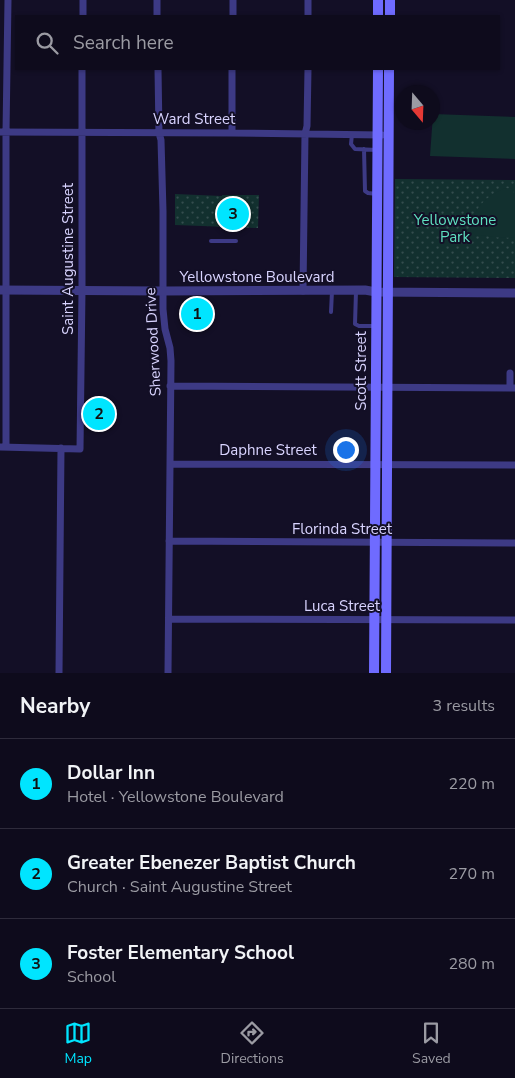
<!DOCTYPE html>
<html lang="en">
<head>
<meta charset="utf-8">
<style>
	body { margin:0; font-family:"Nunito Sans",sans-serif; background:#1c1929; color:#f1f3f6 }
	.compass { position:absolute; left:395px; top:85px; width:45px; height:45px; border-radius:50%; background:#0e0b1c; box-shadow:0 1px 4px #0004; rotate:161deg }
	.you { position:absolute; left:345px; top:449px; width:18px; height:18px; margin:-12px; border:4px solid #fff; border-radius:50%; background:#1a73e8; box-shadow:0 0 0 8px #1a73e833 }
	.badge { display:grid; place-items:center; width:32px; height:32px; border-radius:50%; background:#00e5ff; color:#111; font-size:16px; font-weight:700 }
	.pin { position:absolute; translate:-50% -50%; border:2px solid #fff; box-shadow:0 1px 5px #0006 }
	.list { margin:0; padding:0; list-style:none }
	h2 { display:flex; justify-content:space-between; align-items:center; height:65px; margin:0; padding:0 20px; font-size:21px }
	h2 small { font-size:16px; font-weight:400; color:#9b9ba3 }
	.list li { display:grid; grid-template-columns:32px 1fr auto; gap:15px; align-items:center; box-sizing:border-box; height:90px; padding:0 20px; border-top:1px solid #2e2b3b }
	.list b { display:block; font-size:19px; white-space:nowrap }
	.list p { margin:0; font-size:16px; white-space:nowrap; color:#9b9ba3 }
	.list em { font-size:16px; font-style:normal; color:#9b9ba3 }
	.icon { flex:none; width:28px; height:28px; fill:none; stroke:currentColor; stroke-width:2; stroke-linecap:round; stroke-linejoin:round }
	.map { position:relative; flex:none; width:515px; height:673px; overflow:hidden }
	.search { position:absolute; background:#0e0b1c; box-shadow:0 1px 4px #0004; left:15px; right:15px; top:15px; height:55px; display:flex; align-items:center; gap:12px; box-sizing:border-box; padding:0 18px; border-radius:0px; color:#9b9ba3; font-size:19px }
	.sheet { height:335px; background:#0e0b1c }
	nav { display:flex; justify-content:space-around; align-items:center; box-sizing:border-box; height:70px; border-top:1px solid #2e2b3b; background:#0e0b1c; font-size:14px; color:#9b9ba3 }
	nav a { display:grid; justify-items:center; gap:2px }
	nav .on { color:#00e5ff }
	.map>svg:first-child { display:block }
</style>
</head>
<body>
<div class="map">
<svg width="515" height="673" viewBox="0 0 515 673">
	<defs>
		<pattern id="grass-dots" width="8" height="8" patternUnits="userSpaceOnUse" patternTransform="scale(1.25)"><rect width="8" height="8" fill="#12302f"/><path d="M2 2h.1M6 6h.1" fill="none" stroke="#344d4e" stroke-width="1.8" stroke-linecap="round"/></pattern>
	</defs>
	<rect width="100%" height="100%" fill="#130f26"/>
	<path fill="url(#grass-dots)" d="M 395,179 L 515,180 L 515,278 L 394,277 Z
		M 175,194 L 222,196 L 222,195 L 259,195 L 258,228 L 175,225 Z"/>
	<path fill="#12302f" d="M 433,114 L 515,117 L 515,159 L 430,156 Z
		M 506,188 L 512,189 L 515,195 L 515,237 C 501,240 485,234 471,235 C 469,212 486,195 506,188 Z"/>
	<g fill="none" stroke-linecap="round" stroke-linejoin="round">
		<path stroke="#3d3a85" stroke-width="4" d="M 352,134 L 351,144 L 355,149 L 377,150
			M 364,149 L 365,191 L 368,193 L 377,194
			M 211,241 L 236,241
			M 356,291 L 355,324 L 359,326 L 376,326
			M 331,312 L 332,291"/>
		<path stroke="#3d3a85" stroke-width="7" d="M 157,0 L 157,16
			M 83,16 L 83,0
			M 233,16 L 233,0
			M 308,16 L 308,0
			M 158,69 L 159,133 L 161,140 L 163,211 L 163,309 L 165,329 L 170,348 L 171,361 L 168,673
			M 0,132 L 232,133 L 382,135
			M 232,133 L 232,69
			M 303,291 L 305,134 L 307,126 L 308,69
			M 510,373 L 510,388
			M 170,386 L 515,388
			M 0,447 L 80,449 L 82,290 L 82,69
			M 6,447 L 6,132 L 8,0
			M 170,464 L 515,465
			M 169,541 L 515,543
			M 169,619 L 515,620
			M 59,673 L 61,448"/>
		<path stroke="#3d3a85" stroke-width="9" d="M 0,290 L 163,291 L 365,290 L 376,292 L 515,293"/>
		<path stroke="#6f6bff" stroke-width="10" d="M 378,16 L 378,0
			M 390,16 L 390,0
			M 374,673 L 378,69
			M 386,673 L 389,69"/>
	</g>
	<g text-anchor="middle" stroke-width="4" stroke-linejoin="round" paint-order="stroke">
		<g font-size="15" fill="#d9d4ff" stroke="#130f26">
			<text x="194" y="124">Ward Street</text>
			<text transform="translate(68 259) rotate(-90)" y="5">Saint Augustine Street</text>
			<text x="257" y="282">Yellowstone Boulevard</text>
			<text transform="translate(153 342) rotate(-93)" y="5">Sherwood Drive</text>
			<text transform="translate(361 371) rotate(-90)" y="5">Scott Street</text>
			<text x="268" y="455">Daphne Street</text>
			<text x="342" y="534">Florinda Street</text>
			<text x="342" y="611">Luca Street</text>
		</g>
		<g font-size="15" fill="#5fe0c0" stroke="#130f26">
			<text x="455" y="225">Yellowstone<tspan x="455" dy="17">Park</tspan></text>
		</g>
	</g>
</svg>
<svg class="compass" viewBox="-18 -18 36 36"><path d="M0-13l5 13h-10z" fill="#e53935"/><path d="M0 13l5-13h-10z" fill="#9b9ba3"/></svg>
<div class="you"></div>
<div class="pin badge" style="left:197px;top:314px">1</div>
<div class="pin badge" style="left:99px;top:414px">2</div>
<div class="pin badge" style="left:233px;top:214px">3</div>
<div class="search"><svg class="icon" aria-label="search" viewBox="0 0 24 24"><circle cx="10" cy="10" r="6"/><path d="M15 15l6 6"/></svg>Search here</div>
</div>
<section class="sheet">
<h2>Nearby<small>3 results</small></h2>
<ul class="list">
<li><span class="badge">1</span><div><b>Dollar Inn</b><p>Hotel · Yellowstone Boulevard</p></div><em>220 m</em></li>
<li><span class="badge">2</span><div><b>Greater Ebenezer Baptist Church</b><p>Church · Saint Augustine Street</p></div><em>270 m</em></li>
<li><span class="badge">3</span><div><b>Foster Elementary School</b><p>School</p></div><em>280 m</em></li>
</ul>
</section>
<nav>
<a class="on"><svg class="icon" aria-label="map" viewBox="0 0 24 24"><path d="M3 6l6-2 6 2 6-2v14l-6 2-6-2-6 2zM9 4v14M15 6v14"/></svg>Map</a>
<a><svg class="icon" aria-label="directions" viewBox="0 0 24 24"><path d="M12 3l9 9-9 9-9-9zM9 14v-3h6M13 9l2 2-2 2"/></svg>Directions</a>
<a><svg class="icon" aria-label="saved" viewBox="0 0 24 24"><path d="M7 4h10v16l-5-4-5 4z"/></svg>Saved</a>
</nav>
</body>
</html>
